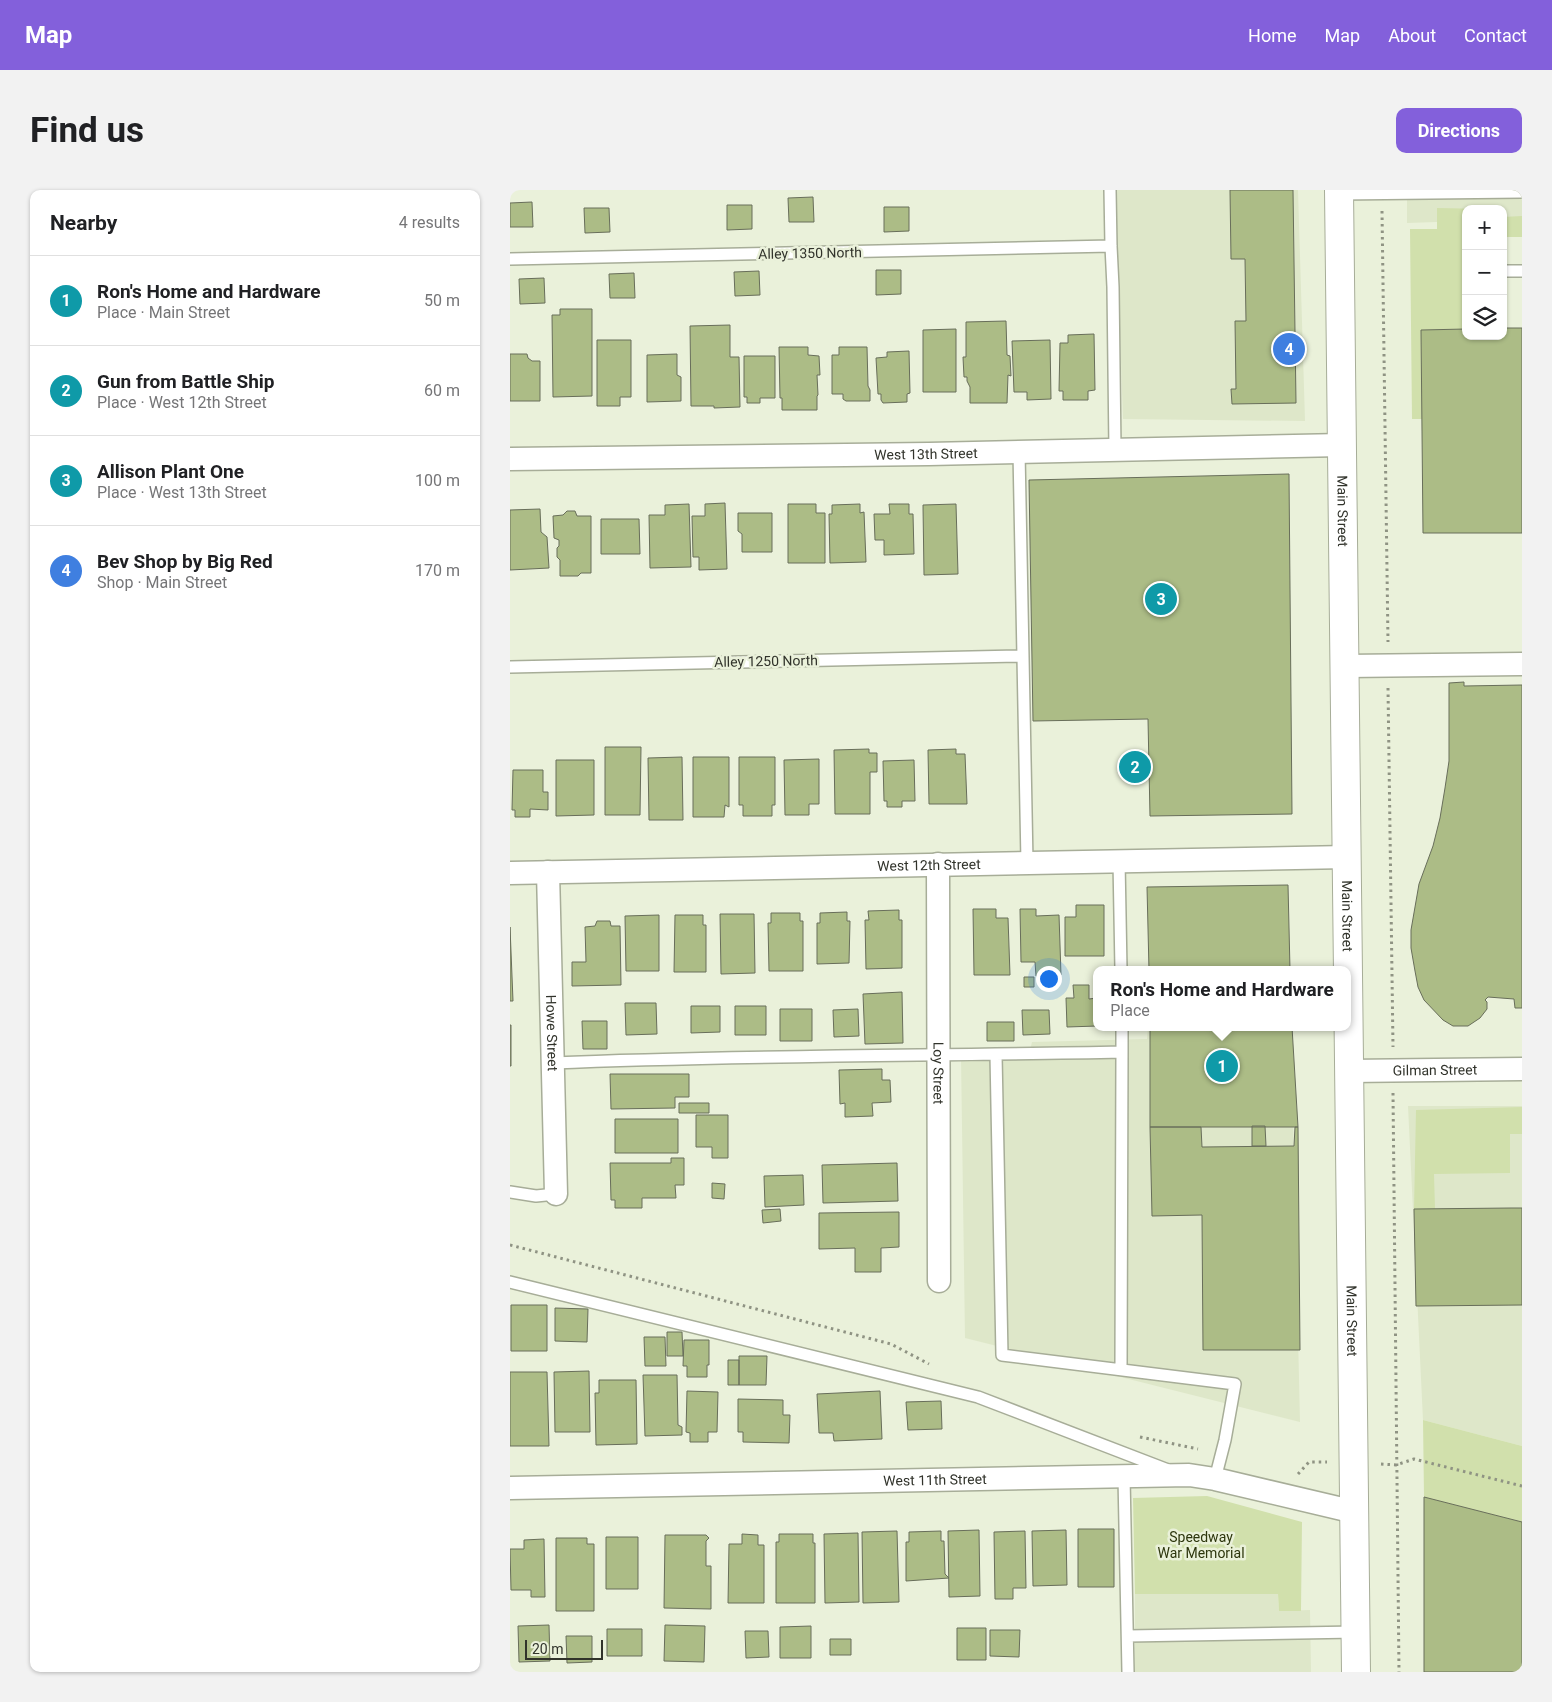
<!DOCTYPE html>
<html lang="en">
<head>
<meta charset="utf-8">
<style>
	body { margin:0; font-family:Roboto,sans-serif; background:#f2f2f2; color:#202124 }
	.controls { position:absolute; right:15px; top:15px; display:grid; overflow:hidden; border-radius:10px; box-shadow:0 1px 4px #0004 }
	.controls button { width:45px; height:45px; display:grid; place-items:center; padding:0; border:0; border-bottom:1px solid #e0e0e0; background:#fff; color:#202124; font:25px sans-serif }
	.scale { position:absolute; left:15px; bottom:12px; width:78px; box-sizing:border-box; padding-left:5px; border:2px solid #31332b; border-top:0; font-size:14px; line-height:18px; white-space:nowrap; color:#31332b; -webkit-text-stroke:4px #eaf1da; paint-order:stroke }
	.you { position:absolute; left:538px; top:788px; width:18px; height:18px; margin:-12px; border:4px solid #fff; border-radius:50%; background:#1a73e8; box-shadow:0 0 0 8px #1a73e833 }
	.badge { display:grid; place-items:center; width:32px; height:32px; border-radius:50%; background:#8360db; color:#fff; font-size:16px; font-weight:700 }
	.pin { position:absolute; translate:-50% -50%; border:2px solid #fff; box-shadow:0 1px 5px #0006 }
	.popup { position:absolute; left:583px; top:776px; width:258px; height:65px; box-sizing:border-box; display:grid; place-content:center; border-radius:10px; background:#fff; filter:drop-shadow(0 1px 4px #0005); font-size:16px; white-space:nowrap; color:#757577 }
	.popup b { font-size:19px; color:#202124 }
	.popup::after { content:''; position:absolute; left:50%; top:100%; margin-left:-10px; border:10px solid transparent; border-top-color:#fff }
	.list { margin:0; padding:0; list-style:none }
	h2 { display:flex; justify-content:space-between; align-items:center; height:65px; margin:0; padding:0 20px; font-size:21px }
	h2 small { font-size:16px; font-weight:400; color:#757577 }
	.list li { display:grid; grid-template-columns:32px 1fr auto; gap:15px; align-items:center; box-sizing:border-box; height:90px; padding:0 20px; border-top:1px solid #e0e0e0 }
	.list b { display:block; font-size:19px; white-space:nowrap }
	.list p { margin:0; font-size:16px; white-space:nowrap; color:#757577 }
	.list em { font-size:16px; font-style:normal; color:#757577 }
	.icon { flex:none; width:28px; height:28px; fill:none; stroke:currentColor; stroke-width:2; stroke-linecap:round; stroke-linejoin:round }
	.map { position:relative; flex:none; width:1012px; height:1482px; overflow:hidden; border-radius:10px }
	header { display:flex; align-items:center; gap:30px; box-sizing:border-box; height:70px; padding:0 25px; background:#8360db; color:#fff }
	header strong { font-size:24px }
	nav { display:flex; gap:28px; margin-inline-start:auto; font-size:18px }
	.intro { display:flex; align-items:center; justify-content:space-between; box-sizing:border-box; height:120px; padding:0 30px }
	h1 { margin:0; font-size:35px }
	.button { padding:12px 22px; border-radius:10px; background:#8360db; color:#fff; font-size:18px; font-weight:700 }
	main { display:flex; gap:30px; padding:0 30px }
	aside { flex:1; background:#fff; border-radius:10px; box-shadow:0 1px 4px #0004 }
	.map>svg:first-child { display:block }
</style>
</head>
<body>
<header>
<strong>Map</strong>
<nav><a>Home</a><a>Map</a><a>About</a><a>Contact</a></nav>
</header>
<div class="intro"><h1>Find us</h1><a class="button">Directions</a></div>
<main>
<aside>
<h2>Nearby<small>4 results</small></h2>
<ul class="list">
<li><span class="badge" style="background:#0f9aa8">1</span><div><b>Ron's Home and Hardware</b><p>Place · Main Street</p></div><em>50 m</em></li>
<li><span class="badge" style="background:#0f9aa8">2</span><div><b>Gun from Battle Ship</b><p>Place · West 12th Street</p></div><em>60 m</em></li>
<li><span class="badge" style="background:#0f9aa8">3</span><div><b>Allison Plant One</b><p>Place · West 13th Street</p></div><em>100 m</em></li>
<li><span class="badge" style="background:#3f7fe0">4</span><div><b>Bev Shop by Big Red</b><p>Shop · Main Street</p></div><em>170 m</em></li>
</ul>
</aside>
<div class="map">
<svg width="1012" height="1482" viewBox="0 0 1012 1482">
	<rect width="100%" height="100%" fill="#eaf1da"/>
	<path fill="#dee7c9" d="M 605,0 L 788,0 L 795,231 L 613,229 Z
		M 897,0 L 1012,0 L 1012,30 L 993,31 L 993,19 L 956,19 L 956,31 L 897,33 Z
		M 638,837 L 781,837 L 790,1232 L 455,1148 L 451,866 L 519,864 L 522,852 L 637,849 Z
		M 898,916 L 1012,916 L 1012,1256 L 913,1230 Z
		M 625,1404 L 768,1404 L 769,1421 L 800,1420 L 801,1482 L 625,1482 Z"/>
	<path fill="#d1e0ac" d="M 927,18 L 979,19 L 956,19 L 956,139 L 911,140 L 912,229 L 902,229 L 900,39 L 927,39 Z
		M 1012,26 L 1012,47 L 993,47 L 993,27 Z
		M 1012,917 L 1012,944 L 1000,944 L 1000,983 L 924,984 L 925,1019 L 904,1019 L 906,920 Z
		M 913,1230 L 1012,1256 L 1012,1332 L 914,1307 Z
		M 697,1306 L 792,1332 L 791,1421 L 769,1421 L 768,1404 L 625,1404 L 623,1308 Z"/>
	<path fill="#acbc86" stroke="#686e5a" d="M 720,0 L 783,0 L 786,213 L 722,214 L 721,199 L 726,199 L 725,131 L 736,131 L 735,69 L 721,69 Z
		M 303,7 L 304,32 L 279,32 L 278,8 Z
		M 22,12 L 23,37 L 0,37 L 0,13 Z
		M 217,15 L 242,15 L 242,39 L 217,40 Z
		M 374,17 L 399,17 L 399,41 L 374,42 Z
		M 74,18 L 99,18 L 100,42 L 75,43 Z
		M 366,80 L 391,80 L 391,104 L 366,105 Z
		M 249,81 L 250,105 L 225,106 L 224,82 Z
		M 124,83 L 125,108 L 100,108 L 99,84 Z
		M 34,88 L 35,113 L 10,114 L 9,89 Z
		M 50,119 L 82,119 L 82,206 L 43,207 L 42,125 L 50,125 Z
		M 496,131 L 497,165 L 500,166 L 501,186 L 498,185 L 497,213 L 460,213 L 460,197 L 457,191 L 457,187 L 454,187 L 453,167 L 456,167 L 456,132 Z
		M 220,135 L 220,167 L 229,167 L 230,217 L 204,218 L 204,216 L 181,216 L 180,136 Z
		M 993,138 L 1012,138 L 1012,343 L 913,343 L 911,140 L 956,139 L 956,146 L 993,146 Z
		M 446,139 L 446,202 L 413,202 L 413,140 Z
		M 584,144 L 585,200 L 578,201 L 578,210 L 553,210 L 553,201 L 549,201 L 550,153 L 558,153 L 558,145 Z
		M 87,150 L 121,150 L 121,207 L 110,207 L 110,216 L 87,216 Z
		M 540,150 L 541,209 L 517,210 L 517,202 L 504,202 L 502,151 Z
		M 269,157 L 298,157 L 298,165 L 309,166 L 310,185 L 307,185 L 308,205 L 307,206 L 307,220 L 272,220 L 272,208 L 270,208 Z
		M 329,157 L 357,157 L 358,196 L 360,200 L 360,211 L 336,211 L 333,209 L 333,204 L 322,204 L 322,165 L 329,165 Z
		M 399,161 L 400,203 L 397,204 L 397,212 L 373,213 L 371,210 L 371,204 L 368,204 L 366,168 L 377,167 L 377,162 Z
		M 0,164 L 17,164 L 18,168 L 22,171 L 30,171 L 30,211 L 0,211 Z
		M 167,164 L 167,185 L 171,187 L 171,211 L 137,212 L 137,165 Z
		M 234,166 L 265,166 L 265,208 L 250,208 L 250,213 L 237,213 L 237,207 L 234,207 Z
		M 779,284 L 782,624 L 640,626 L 638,529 L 523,531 L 519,290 Z
		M 215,313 L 217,379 L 189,380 L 189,367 L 183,367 L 182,326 L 195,326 L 195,314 Z
		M 179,314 L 181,377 L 140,378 L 139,325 L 155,325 L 155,315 Z
		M 278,314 L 306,314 L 306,323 L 315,323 L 315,373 L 278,373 Z
		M 350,314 L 350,323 L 354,322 L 356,372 L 320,373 L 319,324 L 322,324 L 322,315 Z
		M 379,314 L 399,314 L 399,324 L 403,324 L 404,364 L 374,365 L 374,350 L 365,350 L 364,324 L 380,324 Z
		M 446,314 L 448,384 L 414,385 L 413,315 Z
		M 30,319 L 31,342 L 37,347 L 39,378 L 0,380 L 0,320 Z
		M 57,321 L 65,321 L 67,326 L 81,326 L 81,383 L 71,383 L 68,386 L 50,386 L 50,370 L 47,367 L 47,358 L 49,356 L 49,350 L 44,348 L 43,326 L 53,325 Z
		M 228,323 L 262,323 L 262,362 L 232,362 L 232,344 L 228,341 Z
		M 91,329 L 129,329 L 130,364 L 91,364 Z
		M 954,492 L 954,496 L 1012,495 L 1012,818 L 1005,818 L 1004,809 L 978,807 L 975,810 L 977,812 L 977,819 L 970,828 L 958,836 L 943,836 L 933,830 L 914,810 L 908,797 L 905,781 L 901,758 L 901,740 L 909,694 L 923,656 L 930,628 L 935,598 L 939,571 L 939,493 Z
		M 95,557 L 131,557 L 130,625 L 95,625 Z
		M 359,559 L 359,563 L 367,563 L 367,582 L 360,582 L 360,624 L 325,624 L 324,560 Z
		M 446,559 L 446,564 L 455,564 L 457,614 L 419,614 L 418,560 Z
		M 172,567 L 173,630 L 139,630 L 138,568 Z
		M 183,567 L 219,567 L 219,617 L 215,615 L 214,627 L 183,627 Z
		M 229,567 L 265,567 L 265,615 L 262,615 L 262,626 L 233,626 L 233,615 L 229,615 Z
		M 309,569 L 309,614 L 299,614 L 299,625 L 275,625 L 274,570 Z
		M 46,570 L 84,570 L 84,625 L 46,626 Z
		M 404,570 L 405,611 L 392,611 L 392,617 L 377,617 L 377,611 L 374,611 L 373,571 Z
		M 3,580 L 33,580 L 33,602 L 38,602 L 38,620 L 20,619 L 20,627 L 5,627 L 5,620 L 2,620 Z
		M 778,695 L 780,780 L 639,780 L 637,697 Z
		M 566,715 L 594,715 L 594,766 L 555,766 L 555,727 L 566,727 Z
		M 463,719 L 486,719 L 486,728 L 498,728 L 500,785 L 464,785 Z
		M 510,719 L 526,719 L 526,726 L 549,725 L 551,785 L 526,786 L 525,772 L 511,772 Z
		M 389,720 L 389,730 L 392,730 L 392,778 L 356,779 L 355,730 L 359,730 L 358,721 Z
		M 337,722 L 337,731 L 340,731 L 339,773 L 307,774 L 307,733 L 310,733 L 310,723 Z
		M 261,723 L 290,723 L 290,731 L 293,731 L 293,781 L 259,781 L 258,733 L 261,733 Z
		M 210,724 L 244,724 L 245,783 L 211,784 Z
		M 149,725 L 149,781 L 116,781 L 115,726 Z
		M 165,725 L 193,725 L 193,735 L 196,735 L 196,782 L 164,782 Z
		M 87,731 L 100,731 L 101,736 L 110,736 L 111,795 L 62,796 L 62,772 L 76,772 L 75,737 L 85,736 Z
		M 0,737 L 3,811 L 0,811 Z
		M 514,787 L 524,787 L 524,797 L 514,797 Z
		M 563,795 L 579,795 L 579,809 L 587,808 L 587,836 L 557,837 L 556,808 L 564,808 Z
		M 392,802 L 393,853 L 355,854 L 353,804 Z
		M 115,813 L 146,813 L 147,844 L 116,845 Z
		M 181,816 L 210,816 L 210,842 L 181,843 Z
		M 225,816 L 256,816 L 256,845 L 225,845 Z
		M 270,819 L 302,819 L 302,851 L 270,851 Z
		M 348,819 L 349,846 L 324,847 L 323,820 Z
		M 512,820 L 539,820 L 540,844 L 513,845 Z
		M 72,831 L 97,831 L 97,859 L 73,859 Z
		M 477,832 L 504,832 L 504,851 L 477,851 Z
		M 0,835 L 1,835 L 1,876 L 0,876 Z
		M 640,837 L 782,837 L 788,937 L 640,937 Z
		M 372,879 L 372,890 L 380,890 L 381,912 L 362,913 L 363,926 L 335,927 L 335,913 L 330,914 L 329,880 Z
		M 100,884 L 179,884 L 179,907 L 165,907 L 165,918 L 101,919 Z
		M 169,913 L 199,913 L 199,923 L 169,923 Z
		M 186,925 L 218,925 L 218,968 L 202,968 L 202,957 L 186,957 Z
		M 105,929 L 168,929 L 168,963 L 105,963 Z
		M 742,936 L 755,936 L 756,956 L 742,956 Z
		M 640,937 L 691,937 L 692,957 L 784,956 L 785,937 L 788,937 L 790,1160 L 693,1160 L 692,1025 L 642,1026 Z
		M 161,968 L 174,968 L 174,995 L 165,995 L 166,1008 L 132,1008 L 132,1018 L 105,1018 L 105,1010 L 101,1010 L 100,973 L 161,973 Z
		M 387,973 L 388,1011 L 313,1013 L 312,975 Z
		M 293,985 L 294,1015 L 255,1017 L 254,986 Z
		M 202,993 L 215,994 L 214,1009 L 202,1008 Z
		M 1001,1018 L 1012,1018 L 1012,1115 L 906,1116 L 904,1019 Z
		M 270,1019 L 271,1031 L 253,1033 L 252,1020 Z
		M 389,1022 L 389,1057 L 371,1058 L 371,1082 L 345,1082 L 345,1058 L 309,1059 L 309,1023 Z
		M 1,1115 L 37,1115 L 37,1161 L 1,1161 Z
		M 45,1118 L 78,1119 L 77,1152 L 45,1151 Z
		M 157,1142 L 172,1142 L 173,1166 L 157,1166 Z
		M 134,1147 L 155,1147 L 156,1176 L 135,1176 Z
		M 174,1150 L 199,1150 L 199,1175 L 197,1175 L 197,1187 L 177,1187 L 177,1176 L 173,1176 Z
		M 229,1166 L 257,1166 L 256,1195 L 229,1195 Z
		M 218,1170 L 229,1170 L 229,1195 L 218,1195 Z
		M 79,1181 L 80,1242 L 45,1242 L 44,1182 Z
		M 0,1182 L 37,1182 L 39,1256 L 0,1256 Z
		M 133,1185 L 167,1185 L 168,1235 L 172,1237 L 172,1245 L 135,1246 Z
		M 89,1190 L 126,1190 L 127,1254 L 86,1255 L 85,1203 L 89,1203 Z
		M 177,1201 L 208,1202 L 207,1242 L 198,1242 L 198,1252 L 180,1252 L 180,1243 L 176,1242 Z
		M 370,1201 L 372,1249 L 324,1251 L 323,1243 L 309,1243 L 307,1204 Z
		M 228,1209 L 273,1210 L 273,1225 L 280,1225 L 279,1253 L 233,1252 L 233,1242 L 228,1242 Z
		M 431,1211 L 432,1239 L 398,1240 L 396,1212 Z
		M 914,1307 L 1012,1332 L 1012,1482 L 914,1482 Z
		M 568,1339 L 604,1339 L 604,1397 L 568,1397 Z
		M 469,1340 L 470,1406 L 439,1407 L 438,1341 Z
		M 556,1340 L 557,1395 L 523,1396 L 522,1341 Z
		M 387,1341 L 389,1412 L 353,1413 L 352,1342 Z
		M 431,1341 L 431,1351 L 434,1351 L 435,1384 L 439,1388 L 396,1391 L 396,1352 L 399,1352 L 399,1342 Z
		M 515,1341 L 516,1398 L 503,1398 L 503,1409 L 485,1409 L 484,1342 Z
		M 348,1343 L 349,1412 L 315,1413 L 314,1344 Z
		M 232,1344 L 248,1345 L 248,1355 L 254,1355 L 254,1413 L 218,1413 L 219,1354 L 232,1354 Z
		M 269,1344 L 303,1344 L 303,1353 L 305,1353 L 305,1413 L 266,1413 L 266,1352 L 269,1352 Z
		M 155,1345 L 196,1345 L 199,1348 L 196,1351 L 196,1376 L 201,1376 L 201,1419 L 154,1418 Z
		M 96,1347 L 128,1347 L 128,1399 L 96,1399 Z
		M 46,1348 L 77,1348 L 77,1354 L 84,1354 L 84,1421 L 46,1421 Z
		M 34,1349 L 35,1407 L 21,1407 L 21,1400 L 1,1400 L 0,1359 L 14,1359 L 14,1350 Z
		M 39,1435 L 40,1471 L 9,1472 L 8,1436 Z
		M 155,1435 L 195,1436 L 194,1472 L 154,1471 Z
		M 301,1436 L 301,1468 L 270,1468 L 270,1437 Z
		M 447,1438 L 476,1438 L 476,1470 L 447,1470 Z
		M 97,1439 L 132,1439 L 132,1466 L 97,1466 Z
		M 480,1440 L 510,1440 L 509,1467 L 480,1466 Z
		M 235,1441 L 258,1441 L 259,1467 L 236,1468 Z
		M 56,1446 L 82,1446 L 82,1472 L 57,1473 Z
		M 320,1449 L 341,1449 L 341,1465 L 320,1465 Z"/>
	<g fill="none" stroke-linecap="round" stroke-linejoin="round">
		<defs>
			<path id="service" d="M 600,0 L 601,56 L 603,97 L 605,260
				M 829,4 L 1012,2
				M 0,69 L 601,56
				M 993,81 L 1012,81
				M 509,262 L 517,672
				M 0,477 L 512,466
				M 609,671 L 611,780
				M 486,865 L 492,1165 L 725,1194 L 715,1250 L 705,1289
				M 43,873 C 232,865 422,866 612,862 L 612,837
				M 0,1002 L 26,1006 L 46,1004
				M 0,1092 L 468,1207 L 658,1280
				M 611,1179 L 612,862
				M 614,1287 L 618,1482
				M 618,1446 L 846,1442"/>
			<g id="minor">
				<path id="s1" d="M 0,269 L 419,264 L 832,255"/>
				<path d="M 836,476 L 1012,474"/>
				<path id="s2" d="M 428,674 L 429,1091"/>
				<path id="s3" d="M 38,682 L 46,1004"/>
				<path id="s4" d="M 0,683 L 837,667"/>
				<path id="s5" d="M 839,881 L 1012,879"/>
				<path id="s6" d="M 0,1298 L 679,1285 L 705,1289 L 845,1322"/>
			</g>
			<g id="tertiary">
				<path id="s7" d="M 829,0 L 846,1482"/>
			</g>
		</defs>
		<use href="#service" stroke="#a7ad98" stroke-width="14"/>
		<use href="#minor" stroke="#a7ad98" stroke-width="25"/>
		<use href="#tertiary" stroke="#a7ad98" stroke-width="30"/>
		<path stroke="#8f9383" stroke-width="3" stroke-dasharray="2.5 4" stroke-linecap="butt" d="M 872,21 L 878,452
			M 878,498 L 883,857
			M 883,903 L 889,1482
			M 0,1055 L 381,1154 L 419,1174
			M 630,1247 L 688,1259
			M 871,1274 L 886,1275 L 904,1269 L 1012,1296
			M 788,1284 L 799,1272 L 817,1272"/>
		<use href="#service" stroke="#fff" stroke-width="11"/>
		<use href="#minor" stroke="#fff" stroke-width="22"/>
		<use href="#tertiary" stroke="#fff" stroke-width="28"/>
	</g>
	<g text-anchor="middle" stroke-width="5" stroke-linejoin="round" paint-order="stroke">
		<g font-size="14" fill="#31332b" stroke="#eaf1da">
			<text transform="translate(300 63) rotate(-1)" y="5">Alley 1350 North</text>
			<text dy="5" stroke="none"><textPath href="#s1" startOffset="416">West 13th Street</textPath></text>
			<text dy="5" stroke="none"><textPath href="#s7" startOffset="321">Main Street</textPath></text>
			<text transform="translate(256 471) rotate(-1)" y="5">Alley 1250 North</text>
			<text dy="5" stroke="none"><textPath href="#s4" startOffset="419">West 12th Street</textPath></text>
			<text dy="5" stroke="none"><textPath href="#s7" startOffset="726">Main Street</textPath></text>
			<text dy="5" stroke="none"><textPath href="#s3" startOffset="161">Howe Street</textPath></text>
			<text dy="5" stroke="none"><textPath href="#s5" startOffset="86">Gilman Street</textPath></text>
			<text dy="5" stroke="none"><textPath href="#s2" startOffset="209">Loy Street</textPath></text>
			<text dy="5" stroke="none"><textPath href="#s7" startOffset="1131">Main Street</textPath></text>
			<text dy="5" stroke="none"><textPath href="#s6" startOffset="425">West 11th Street</textPath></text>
		</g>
		<g font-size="14" fill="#2d360d" stroke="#eaf1da">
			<text x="691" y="1352">Speedway<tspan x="691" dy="16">War Memorial</tspan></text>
		</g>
	</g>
</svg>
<div class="controls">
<button>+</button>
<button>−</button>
<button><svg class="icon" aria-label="layers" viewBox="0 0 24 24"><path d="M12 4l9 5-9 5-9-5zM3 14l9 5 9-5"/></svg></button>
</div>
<div class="scale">20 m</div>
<div class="you"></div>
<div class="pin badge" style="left:712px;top:876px;background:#0f9aa8">1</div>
<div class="popup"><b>Ron's Home and Hardware</b>Place</div>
<div class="pin badge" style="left:625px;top:577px;background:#0f9aa8">2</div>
<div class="pin badge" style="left:651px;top:409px;background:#0f9aa8">3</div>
<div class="pin badge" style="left:779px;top:159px;background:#3f7fe0">4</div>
</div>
</main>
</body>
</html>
